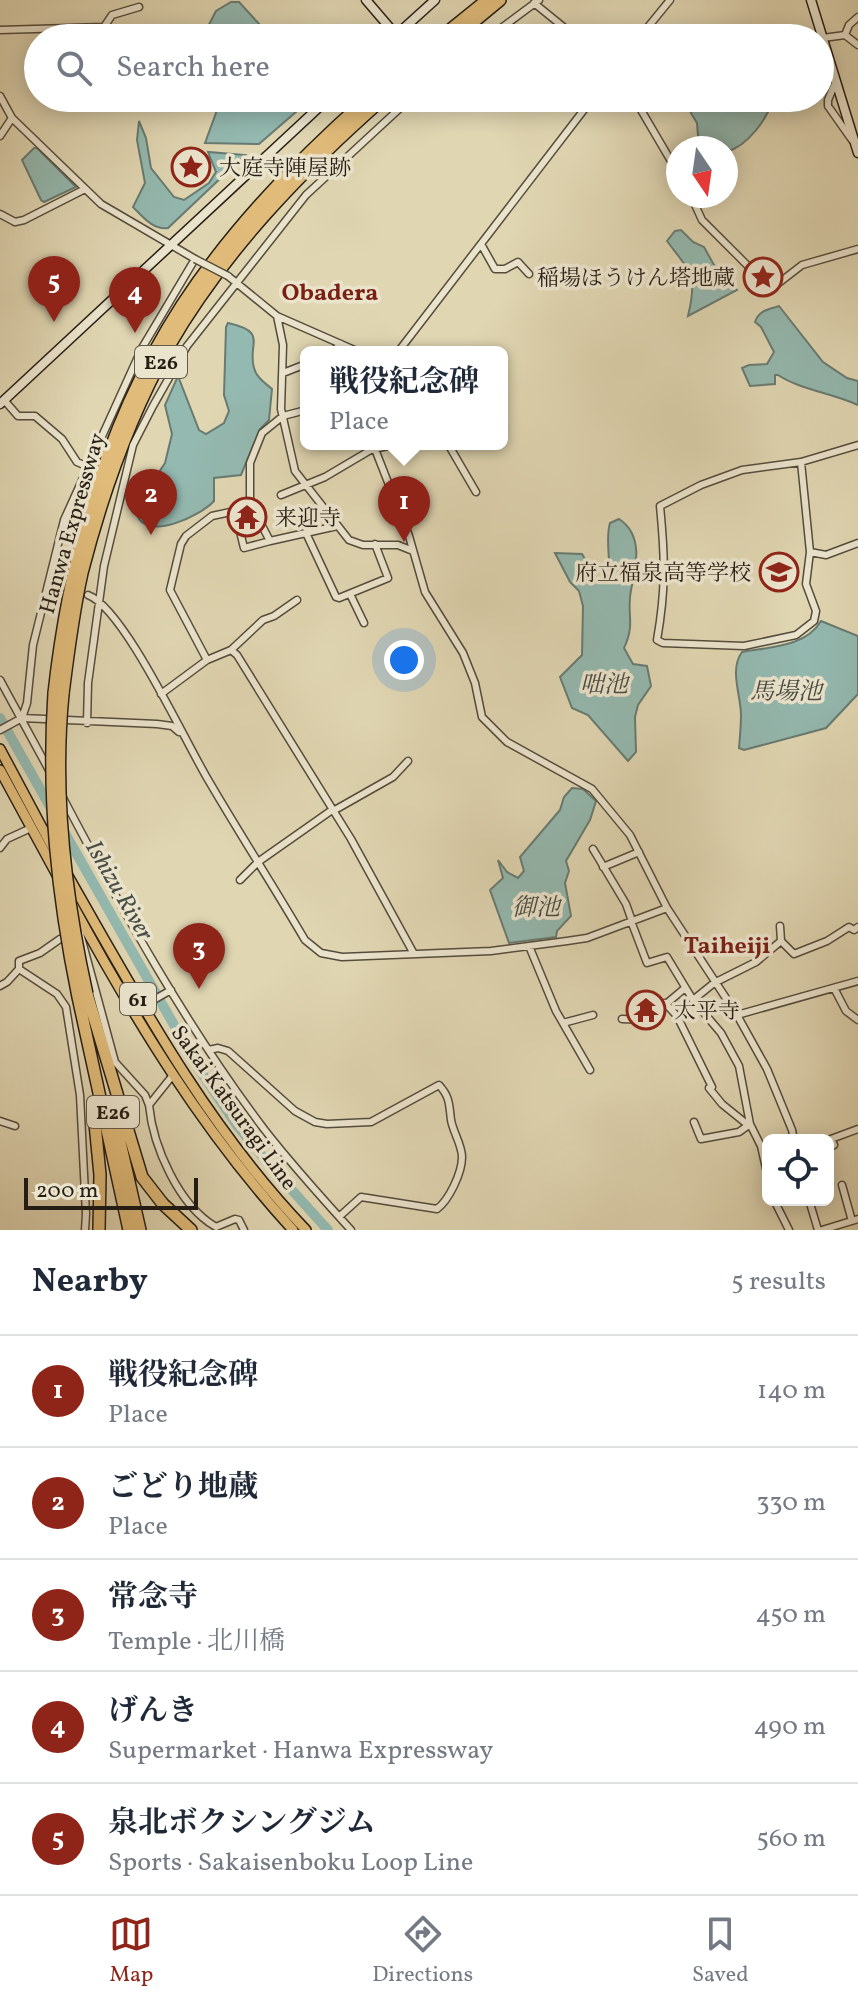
<!DOCTYPE html>
<html lang="en">
<head>
<meta charset="utf-8">
<style>
	body { margin:0; font-family:Vollkorn,"Noto Serif JP",serif; background:#f6f6f7; color:#1f2937 }
	.controls { position:absolute; right:24px; bottom:24px; display:grid; overflow:hidden; border-radius:12px; box-shadow:0 4px 20px #0003 }
	.controls button { width:72px; height:72px; display:grid; place-items:center; padding:0; border:0; border-bottom:2px solid #e0e1e3; background:#fff; color:#1f2937; font:40px sans-serif }
	.compass { position:absolute; left:666px; top:136px; width:72px; height:72px; border-radius:50%; background:#fff; box-shadow:0 4px 20px #0003; rotate:167deg }
	.scale { position:absolute; left:24px; bottom:20px; width:174px; box-sizing:border-box; padding-left:8px; border:4px solid #261e15; border-top:0; font-size:22px; line-height:28px; white-space:nowrap; color:#261e15; -webkit-text-stroke:6px #ebe4cd; paint-order:stroke }
	.you { position:absolute; left:404px; top:660px; width:28px; height:28px; margin:-20px; border:6px solid #fff; border-radius:50%; background:#1a73e8; box-shadow:0 0 0 12px #1a73e833 }
	.badge { display:grid; place-items:center; width:52px; height:52px; border-radius:50%; background:#8f2418; color:#fff; font-size:26px; font-weight:700 }
	.pin { position:absolute; translate:-50% -66px; filter:drop-shadow(0 2px 4px #0008) }
	.pin::after { content:''; position:absolute; top:42px; width:28px; height:24px; background:inherit; clip-path:polygon(0 0,100% 0,50% 100%) }
	.popup { position:absolute; left:300px; top:346px; width:208px; height:104px; box-sizing:border-box; display:grid; place-content:center; border-radius:12px; background:#fff; filter:drop-shadow(0 2px 6px #0005); font-size:26px; white-space:nowrap; color:#747a83 }
	.popup b { font-size:30px; color:#1f2937 }
	.popup::after { content:''; position:absolute; left:50%; top:100%; margin-left:-16px; border:16px solid transparent; border-top-color:#fff }
	.list { margin:0; padding:0; list-style:none }
	h2 { display:flex; justify-content:space-between; align-items:center; height:104px; margin:0; padding:0 32px; font-size:34px }
	h2 small { font-size:26px; font-weight:400; color:#747a83 }
	.list li { display:grid; grid-template-columns:52px 1fr auto; gap:24px; align-items:center; box-sizing:border-box; height:112px; padding:0 32px; border-top:2px solid #e0e1e3 }
	.list b { display:block; font-size:30px; white-space:nowrap }
	.list p { margin:0; font-size:26px; white-space:nowrap; color:#747a83 }
	.list em { font-size:26px; font-style:normal; color:#747a83 }
	.icon { flex:none; width:44px; height:44px; fill:none; stroke:currentColor; stroke-width:2; stroke-linecap:round; stroke-linejoin:round }
	.map { position:relative; flex:none; width:858px; height:1230px; overflow:hidden }
	.search { position:absolute; background:#fff; box-shadow:0 4px 20px #0003; left:24px; right:24px; top:24px; height:88px; display:flex; align-items:center; gap:20px; box-sizing:border-box; padding:0 28px; border-radius:44px; color:#747a83; font-size:30px }
	.sheet { height:664px; background:#fff }
	nav { display:flex; justify-content:space-around; align-items:center; box-sizing:border-box; height:112px; border-top:2px solid #e0e1e3; background:#fff; font-size:22px; color:#747a83 }
	nav a { display:grid; justify-items:center; gap:4px }
	nav .on { color:#8f2418 }
	.map>svg:first-child { display:block }
</style>
</head>
<body>
<div class="map">
<svg width="858" height="1230" viewBox="0 0 858 1230">
	<rect width="100%" height="100%" fill="#e0d6b2"/>
	<filter id="stains"><feTurbulence type="fractalNoise" baseFrequency=".0025" numOctaves="4"/><feColorMatrix values="0 0 0 0 .2 0 0 0 0 .09 0 0 0 0 .02 0 0 0 .5 -.17"/></filter>
	<radialGradient id="worn" r=".72"><stop offset=".6" stop-color="#630" stop-opacity="0"/><stop offset="1" stop-color="#630" stop-opacity=".3"/></radialGradient>
	<path fill="#94b9b0" stroke="#687b72" stroke-width="2" d="M 231,2 L 239,2 L 272,38 L 202,38 L 216,11 Z
		M 212,98 L 312,98 L 259,144 L 205,143 L 216,113 Z
		M 682,98 L 774,98 C 767,119 748,146 726,152 L 726,148 L 699,148 L 697,123 Z
		M 139,121 L 146,138 L 151,168 L 174,197 L 184,200 L 209,183 L 216,172 L 208,152 L 245,155 L 168,228 C 153,230 143,217 133,207 L 145,183 L 137,140 Z
		M 34,148 L 37,148 L 76,187 L 44,202 L 41,200 L 22,160 Z
		M 681,230 L 693,242 L 704,247 L 714,265 L 737,290 L 688,316 C 698,275 691,273 667,241 L 675,231 Z
		M 779,306 L 823,362 L 847,378 L 858,381 L 858,405 C 832,393 801,390 778,375 L 775,375 L 775,384 L 750,386 L 742,368 L 749,365 L 767,364 L 774,352 L 761,327 L 755,322 C 759,310 768,310 779,306 Z
		M 228,323 C 269,332 247,344 254,368 C 256,377 265,383 272,389 L 269,420 L 260,429 L 241,475 L 214,478 L 214,501 C 202,515 147,542 137,515 C 135,510 135,502 135,496 L 155,478 L 165,463 L 172,434 L 165,405 L 178,376 L 199,430 L 206,434 L 224,423 L 229,411 L 224,395 L 226,327 Z
		M 619,519 C 644,535 636,567 631,590 C 626,614 636,622 624,648 L 633,664 L 647,666 L 651,686 L 638,705 L 635,717 L 636,752 L 628,761 L 588,715 L 572,708 L 560,677 L 582,655 L 583,606 L 579,591 L 570,582 L 555,553 L 582,554 L 597,579 L 605,581 C 614,567 604,542 610,523 Z
		M 821,621 L 858,636 L 858,694 L 826,728 L 744,750 L 739,748 C 740,737 741,726 741,715 C 741,695 729,670 742,652 C 769,647 806,647 821,621 Z
		M 572,788 L 583,789 L 596,801 L 590,820 L 566,861 L 569,871 L 565,883 L 571,916 L 557,931 L 556,937 L 509,943 L 490,890 L 503,878 L 498,860 L 507,872 L 518,878 L 524,871 L 520,857 L 560,810 L 564,797 Z"/>
	<g fill="none" stroke-linecap="round" stroke-linejoin="round">
		<path stroke="#94b9b0" stroke-width="10" d="M 0,718 L 52,810
			M 62,828 L 199,1069 L 236,1124 L 272,1168 L 328,1230"/>
		<path stroke="#bbb193" stroke-width="6" stroke-dasharray="6 3" stroke-linecap="butt" d="M 56,587 L 72,591"/>
		<defs>
			<path id="street" d="M 534,3 L 577,38
				M 0,30 L 104,27
				M 845,35 L 849,25 L 858,17
				M 112,38 L 104,27 L 112,15 L 139,7
				M 488,38 L 539,0
				M 639,38 L 670,0
				M 823,38 L 845,35 L 858,45
				M 836,81 L 828,100 L 828,106 L 852,140
				M 0,96 L 12,118 L 101,204 L 195,259 L 142,348 L 64,520 L 33,645 L 27,703 L 22,718
				M 634,98 L 678,173
				M 0,136 L 12,118
				M 691,196 L 702,220 L 771,289 L 802,265 L 858,249
				M 0,214 L 15,222 L 24,220 L 85,189
				M 481,244 L 495,269 L 505,269 L 518,262 L 529,274
				M 228,276 L 277,316 L 359,352
				M 277,316 L 283,345 L 281,409 L 295,471 L 349,540 L 363,545 L 398,545 L 413,551
				M 332,352 L 341,344
				M 398,352 L 593,98
				M 283,373 L 306,364
				M 4,400 L 18,416 L 35,416 L 62,439 L 77,462 L 97,471
				M 306,410 L 283,416 L 262,433 L 250,463 L 250,503 L 270,541 L 337,526
				M 373,444 L 409,536 L 425,592 L 463,653 L 475,683 L 482,717 L 507,742 L 592,789 L 630,835 L 667,908 L 737,1015 L 767,1069 L 792,1130 L 794,1140
				M 448,444 L 476,492
				M 374,449 L 396,444
				M 801,462 L 810,552 L 806,584 L 816,611 L 814,621 L 796,635 L 744,646 L 663,643 L 657,640 C 666,589 665,557 660,506 L 701,485 L 742,470 L 801,462 L 858,445
				M 281,495 L 325,477 L 374,448
				M 235,511 L 244,548 L 270,541
				M 306,533 L 336,597 L 339,598 L 388,578 L 375,544
				M 810,552 L 826,555 L 858,543
				M 350,594 L 364,623
				M 88,595 C 125,609 186,744 210,783 C 241,836 274,887 305,940 L 321,953 L 342,957 L 491,951 L 567,941 L 587,938 L 667,908
				M 231,650 L 237,655 L 351,839 L 414,954
				M 207,660 L 170,590 L 181,544 L 186,536 L 212,516 L 235,511 L 250,503
				M 0,680 L 50,772
				M 161,694 L 207,660 L 231,650 L 263,620 L 274,616 L 297,600
				M 87,723 L 88,683 L 104,566 L 133,445 L 153,406 L 187,346 L 306,195 L 411,98
				M 0,730 L 22,718 L 157,724 L 172,726 L 179,732
				M 62,796 C 122,910 186,1026 264,1129 C 291,1164 321,1197 351,1230
				M 333,811 L 393,777 L 408,761
				M 0,848 L 7,839 L 31,828
				M 593,849 L 626,904 L 632,921
				M 603,867 L 639,852
				M 240,880 L 258,862 L 332,810
				M 631,921 L 647,963 L 667,957 L 693,1000 L 721,1033 L 739,1066 L 750,1124 L 761,1146 L 768,1177
				M 780,926 L 781,941 L 794,954 L 827,941 L 849,927 L 854,930 L 858,927
				M 80,933 L 115,1062 L 145,1095 L 149,1105
				M 68,937 L 60,939 L 40,953 L 19,961 L 19,969 L 57,994 L 66,1007 L 80,1095 L 86,1214 L 85,1230
				M 529,946 L 556,1011 L 590,1070
				M 0,986 L 7,982 L 19,969
				M 834,988 L 846,1011 L 858,1020
				M 693,1000 L 714,983 L 756,962 L 781,941
				M 665,1003 L 677,1016 L 712,1087
				M 143,1006 L 171,990
				M 737,1015 L 858,981
				M 622,1019 L 647,1020 L 685,988
				M 563,1023 L 593,1015
				M 209,1050 L 218,1048 L 228,1051 L 295,1111 L 315,1122 L 327,1124 L 371,1122 L 439,1085 C 450,1097 449,1104 451,1120 C 453,1132 462,1145 462,1157 C 462,1173 449,1200 437,1209 L 361,1197 L 340,1216
				M 173,1075 L 149,1105 C 153,1147 179,1206 216,1227 L 235,1219 L 239,1220 L 244,1230
				M 709,1088 L 722,1104 L 748,1125
				M 0,1121 L 15,1126
				M 694,1122 L 701,1139 L 739,1132 L 750,1124
				M 828,1148 L 834,1145 L 831,1139 L 858,1129
				M 842,1185 L 852,1221
				M 774,1200 L 789,1230
				M 809,1200 L 818,1230
				M 822,1230 L 858,1219"/>
			<path id="secondary" d="M 366,0 L 396,35
				M 811,0 L 858,153
				M 393,38 L 435,0
				M 0,404 L 329,98"/>
			<path id="primary" d="M 0,749 L 55,852
				M 0,770 L 57,875
				M 68,876 C 138,999 207,1127 306,1230
				M 71,902 C 134,1018 203,1132 293,1230"/>
			<path id="highway" d="M 440,38 L 487,0
				M 454,38 L 500,0
				M 54,693 C 69,558 107,421 182,305 C 231,230 301,157 368,98
				M 63,694 C 68,654 73,613 82,573 C 102,495 129,417 169,346 C 224,251 302,170 384,98
				M 87,994 L 142,1177 L 163,1204 L 191,1230
				M 78,997 L 129,1230
				M 93,1103 L 100,1175 L 99,1230
				M 112,1107 L 140,1230"/>
		</defs>
		<use href="#street" stroke="#544c3c" stroke-width="9"/>
		<use href="#secondary" stroke="#261e15" stroke-width="11"/>
		<use href="#primary" stroke="#261e15" stroke-width="12"/>
		<use href="#highway" stroke="#261e15" stroke-width="14"/>
		<use href="#street" stroke="#ebe4cd" stroke-width="6"/>
		<use href="#secondary" stroke="#ebe4cd" stroke-width="8"/>
		<use href="#primary" stroke="#e0bb79" stroke-width="9"/>
		<use href="#highway" stroke="#e0bb79" stroke-width="11"/>
		<defs>
			<path id="street-bridge" d="M 195,259 L 228,276"/>
			<path id="highway-bridge" d="M 54,693 C 47,797 57,895 78,997
				M 63,694 C 53,795 65,895 87,994"/>
		</defs>
		<use href="#street-bridge" stroke="#544c3c" stroke-width="9" stroke-linecap="butt"/>
		<use href="#highway-bridge" stroke="#261e15" stroke-width="14" stroke-linecap="butt"/>
		<use href="#street-bridge" stroke="#ebe4cd" stroke-width="6"/>
		<use href="#highway-bridge" stroke="#e0bb79" stroke-width="11"/>
	</g>
	<defs>
		<symbol id="sight-ring" viewBox="-11 -11 22 22"><circle r="9.5" fill="#ebe4cd" stroke="#8f2418" stroke-width="1.5"/><path d="M0-6L1.8-2.2L6-1.7L2.9 1.2L3.7 5.4L0 3.3L-3.7 5.4L-2.9 1.2L-6-1.7L-1.8-2.2Z" fill="#8f2418"/></symbol>
		<symbol id="temple-ring" viewBox="-11 -11 22 22"><circle r="9.5" fill="#ebe4cd" stroke="#8f2418" stroke-width="1.5"/><path d="M0-6L5-2H3V0L6.5 2.5H4V6H1.5V3h-3V6H-4V2.5H-6.5L-3 0V-2H-5Z" fill="#8f2418"/></symbol>
		<symbol id="school-ring" viewBox="-11 -11 22 22"><circle r="9.5" fill="#ebe4cd" stroke="#8f2418" stroke-width="1.5"/><path d="M0-5L7-2L0 1L-7-2ZM-4 1L0 2.5L4 1V4Q0 6-4 4Z" fill="#8f2418"/></symbol>
	</defs>
	<g fill-rule="evenodd">
		<use href="#sight-ring" x="169" y="145" width="44" height="44"/>
		<use href="#sight-ring" x="741" y="255" width="44" height="44"/>
		<use href="#temple-ring" x="225" y="495" width="44" height="44"/>
		<use href="#school-ring" x="757" y="550" width="44" height="44"/>
		<use href="#temple-ring" x="624" y="988" width="44" height="44"/>
	</g>
	<g text-anchor="middle" stroke-width="7" stroke-linejoin="round" paint-order="stroke">
		<g fill="#ebe4cd" stroke="#61594c" stroke-width="2">
			<rect x="135" y="346" width="52" height="32" rx="6"/>
			<rect x="120" y="983" width="36" height="32" rx="6"/>
			<rect x="87" y="1096" width="52" height="32" rx="6"/>
		</g>
		<g font-size="20" font-weight="bold" fill="#261e15">
			<text x="161" y="369">E26</text>
			<text x="138" y="1006">61</text>
			<text x="113" y="1119">E26</text>
		</g>
		<g font-size="22" fill="#261e15" stroke="#ebe4cd" text-anchor="start">
			<text x="219" y="175">大庭寺陣屋跡</text>
			<text x="735" y="285" text-anchor="end">稲場ほうけん塔地蔵</text>
			<text x="275" y="525">来迎寺</text>
			<text x="751" y="580" text-anchor="end">府立福泉高等学校</text>
			<text x="674" y="1018">太平寺</text>
		</g>
		<g font-size="22" fill="#261e15" stroke="#ebe4cd">
			<text transform="translate(71 523) rotate(-74)" y="8">Hanwa Expressway</text>
			<text transform="translate(235 1107) rotate(54)" y="8">Sakai Katsuragi Line</text>
		</g>
		<g font-size="24" font-weight="bold" fill="#7a1f14" stroke="#ebe4cd">
			<text x="330" y="300">Obadera</text>
			<text x="727" y="953">Taiheiji</text>
		</g>
		<g font-size="24" font-style="italic" fill="#474c44" stroke="#ebe4cd">
			<text x="604" y="692">咄池</text>
			<text x="786" y="699">馬場池</text>
			<text transform="translate(120 890) rotate(60)" y="8">Ishizu River</text>
			<text x="536" y="915">御池</text>
		</g>
	</g>
	<rect width="100%" height="100%" filter="url(#stains)"/>
	<rect width="100%" height="100%" fill="url(#worn)"/>
</svg>
<div class="controls">
<button><svg class="icon" aria-label="locate" viewBox="0 0 24 24"><circle cx="12" cy="12" r="6"/><path d="M12 2v4M12 18v4M2 12h4M18 12h4"/></svg></button>
</div>
<svg class="compass" viewBox="-18 -18 36 36"><path d="M0-13l5 13h-10z" fill="#e53935"/><path d="M0 13l5-13h-10z" fill="#747a83"/></svg>
<div class="scale">200 m</div>
<div class="you"></div>
<div class="pin badge" style="left:404px;top:542px">1</div>
<div class="popup"><b>戦役紀念碑</b>Place</div>
<div class="pin badge" style="left:151px;top:535px">2</div>
<div class="pin badge" style="left:199px;top:989px">3</div>
<div class="pin badge" style="left:135px;top:333px">4</div>
<div class="pin badge" style="left:54px;top:322px">5</div>
<div class="search"><svg class="icon" aria-label="search" viewBox="0 0 24 24"><circle cx="10" cy="10" r="6"/><path d="M15 15l6 6"/></svg>Search here</div>
</div>
<section class="sheet">
<h2>Nearby<small>5 results</small></h2>
<ul class="list">
<li><span class="badge">1</span><div><b>戦役紀念碑</b><p>Place</p></div><em>140 m</em></li>
<li><span class="badge">2</span><div><b>ごどり地蔵</b><p>Place</p></div><em>330 m</em></li>
<li><span class="badge">3</span><div><b>常念寺</b><p>Temple · 北川橋</p></div><em>450 m</em></li>
<li><span class="badge">4</span><div><b>げんき</b><p>Supermarket · Hanwa Expressway</p></div><em>490 m</em></li>
<li><span class="badge">5</span><div><b>泉北ボクシングジム</b><p>Sports · Sakaisenboku Loop Line</p></div><em>560 m</em></li>
</ul>
</section>
<nav>
<a class="on"><svg class="icon" aria-label="map" viewBox="0 0 24 24"><path d="M3 6l6-2 6 2 6-2v14l-6 2-6-2-6 2zM9 4v14M15 6v14"/></svg>Map</a>
<a><svg class="icon" aria-label="directions" viewBox="0 0 24 24"><path d="M12 3l9 9-9 9-9-9zM9 14v-3h6M13 9l2 2-2 2"/></svg>Directions</a>
<a><svg class="icon" aria-label="saved" viewBox="0 0 24 24"><path d="M7 4h10v16l-5-4-5 4z"/></svg>Saved</a>
</nav>
</body>
</html>
